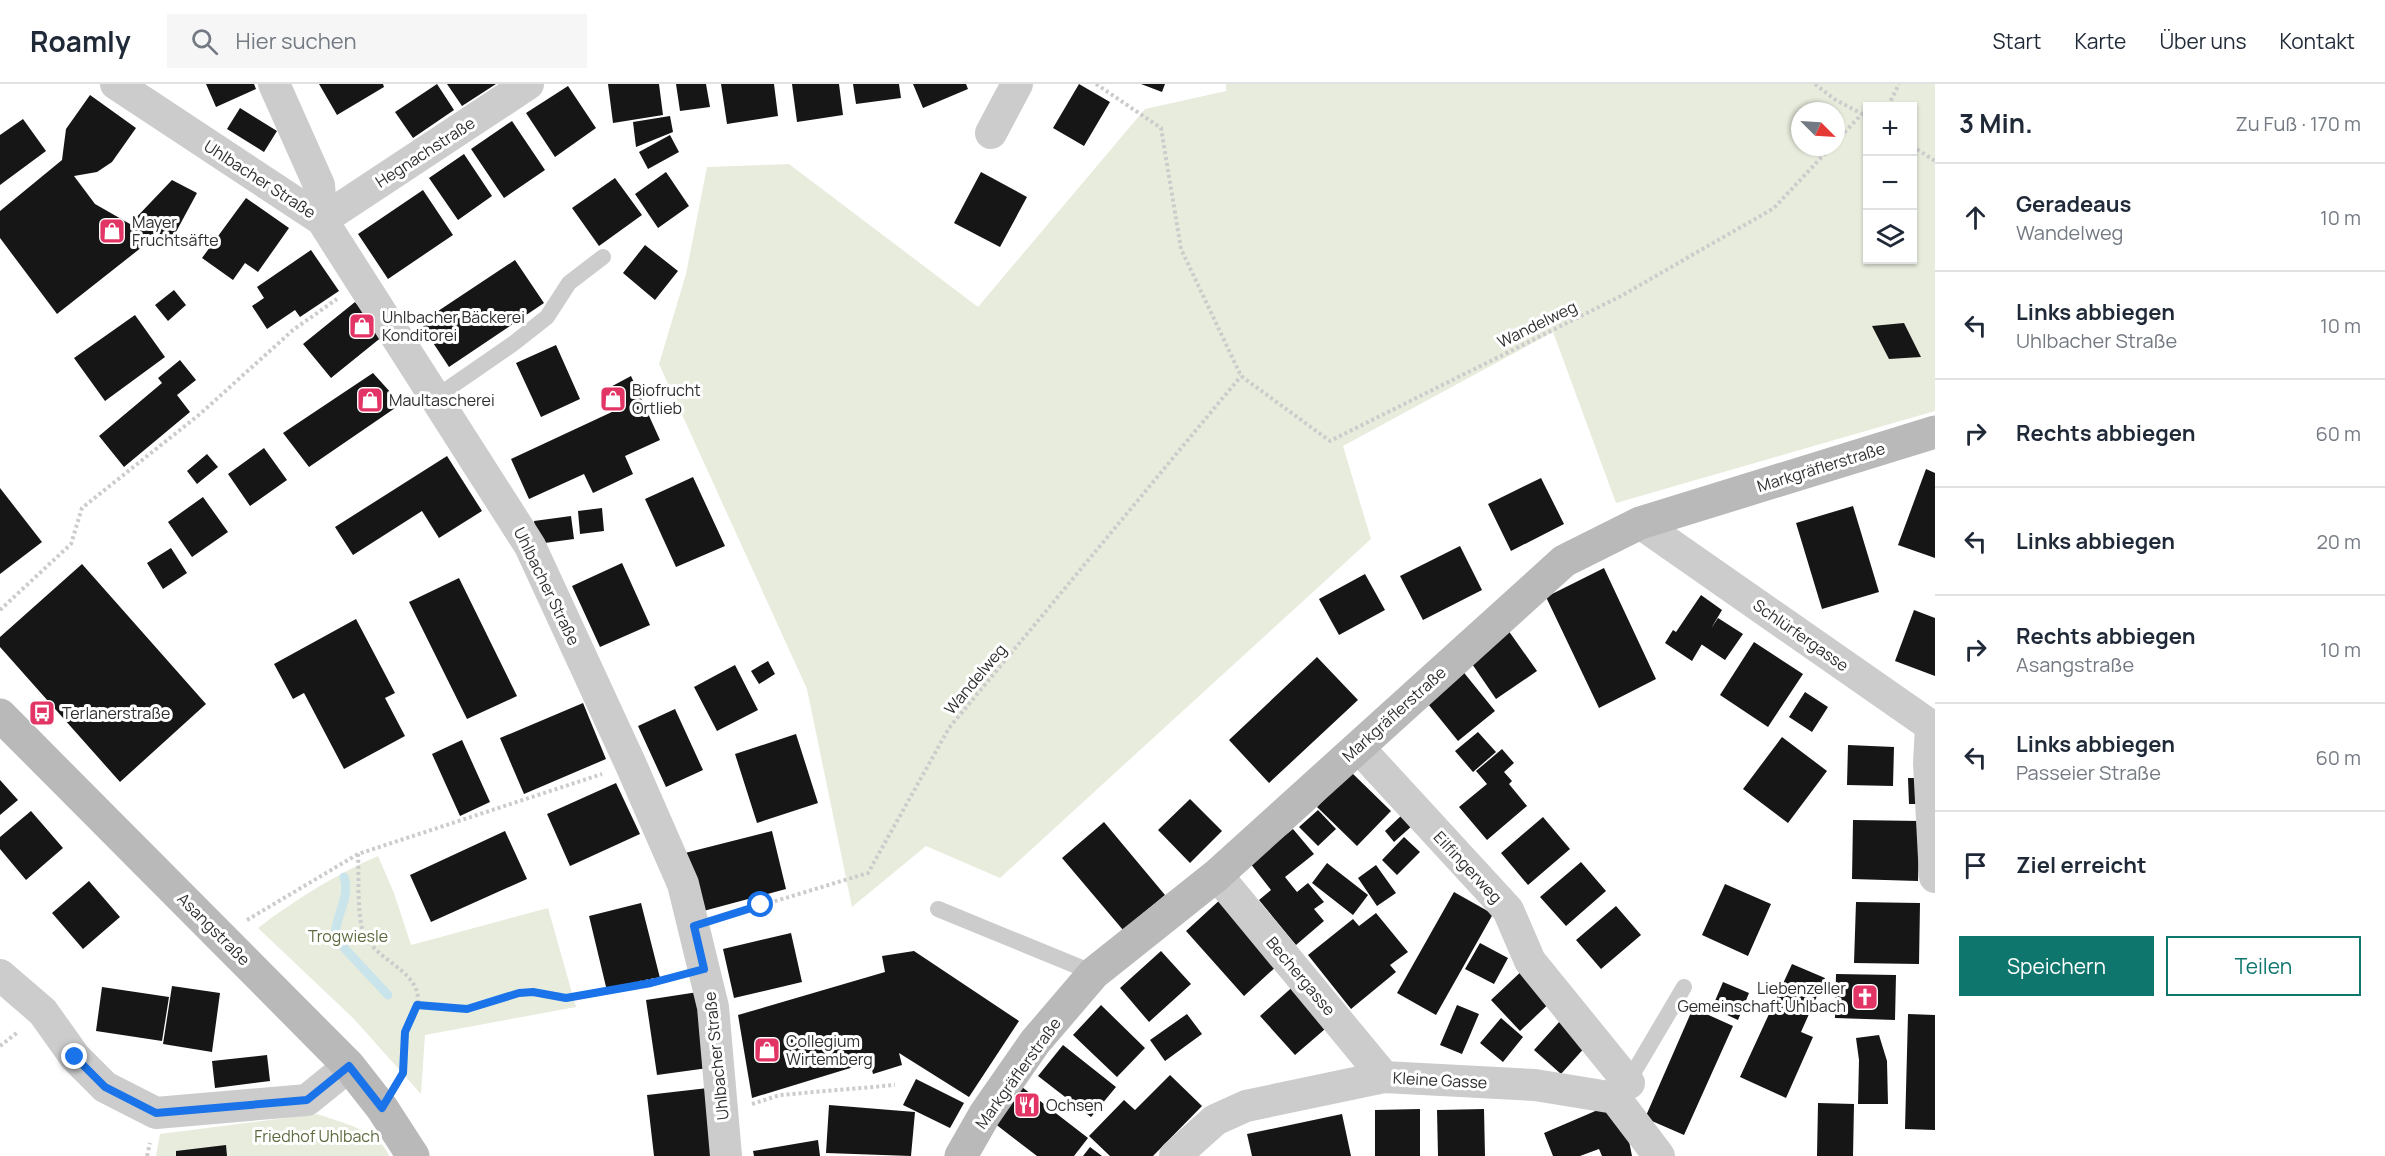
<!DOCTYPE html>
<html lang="de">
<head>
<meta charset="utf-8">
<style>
	body { margin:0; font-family:Manrope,sans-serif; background:#f6f6f7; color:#1f2937 }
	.controls { position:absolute; right:18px; top:18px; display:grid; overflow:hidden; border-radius:0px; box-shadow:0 2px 4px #0004 }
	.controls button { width:54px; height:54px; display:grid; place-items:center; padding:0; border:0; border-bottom:2px solid #e0e1e3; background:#fff; color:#1f2937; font:30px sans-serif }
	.compass { position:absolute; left:1791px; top:18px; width:54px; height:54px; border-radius:50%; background:#fff; box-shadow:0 2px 4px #0004; rotate:114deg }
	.stop { position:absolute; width:18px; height:18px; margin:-14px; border:4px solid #1a73e8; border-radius:50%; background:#fff }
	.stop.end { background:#1a73e8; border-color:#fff; box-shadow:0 2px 6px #0008 }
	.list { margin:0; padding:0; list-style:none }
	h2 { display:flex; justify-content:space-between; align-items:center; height:78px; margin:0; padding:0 24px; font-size:26px }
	h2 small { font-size:20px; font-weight:400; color:#747a83 }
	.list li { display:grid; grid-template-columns:39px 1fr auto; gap:18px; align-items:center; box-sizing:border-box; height:108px; padding:0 24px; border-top:2px solid #e0e1e3 }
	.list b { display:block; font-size:22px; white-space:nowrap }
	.list p { margin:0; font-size:20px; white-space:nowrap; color:#747a83 }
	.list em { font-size:20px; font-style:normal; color:#747a83 }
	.actions { display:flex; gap:12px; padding:18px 24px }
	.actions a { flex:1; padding:14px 0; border:2px solid #0f766e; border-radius:0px; text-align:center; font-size:21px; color:#0f766e }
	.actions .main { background:#0f766e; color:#fff }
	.icon { flex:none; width:33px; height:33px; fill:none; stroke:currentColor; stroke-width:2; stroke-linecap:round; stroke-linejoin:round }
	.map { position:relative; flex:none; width:1935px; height:1072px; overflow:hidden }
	header { display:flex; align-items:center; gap:36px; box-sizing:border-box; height:84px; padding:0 30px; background:#fff; border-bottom:2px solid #e0e1e3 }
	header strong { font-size:28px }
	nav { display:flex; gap:33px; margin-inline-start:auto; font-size:21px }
	.search { width:420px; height:54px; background:#f6f6f7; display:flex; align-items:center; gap:15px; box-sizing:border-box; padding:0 21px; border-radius:0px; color:#747a83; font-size:22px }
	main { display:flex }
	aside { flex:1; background:#fff }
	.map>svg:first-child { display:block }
</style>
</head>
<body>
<header>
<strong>Roamly</strong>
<div class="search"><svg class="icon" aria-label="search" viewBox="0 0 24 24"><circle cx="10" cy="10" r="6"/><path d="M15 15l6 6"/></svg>Hier suchen</div>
<nav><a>Start</a><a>Karte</a><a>Über uns</a><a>Kontakt</a></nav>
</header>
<main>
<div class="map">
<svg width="1935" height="1072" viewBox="0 0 1935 1072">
	<rect width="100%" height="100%" fill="#fff"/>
	<path fill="#e8ecdd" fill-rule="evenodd" d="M 1226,0 L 1935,0 L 1935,327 L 1616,419 L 1553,248 L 1343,362 L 1371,455 L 1000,794 L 926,762 L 852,823 L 807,605 L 659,280 L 686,190 L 707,83 L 789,80 L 978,223 L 1145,25 L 1226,7 ZM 1868,22 L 1912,22 L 1912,176 L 1868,176 ZM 1800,27 L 1836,27 L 1836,63 L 1800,63 Z
		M 378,772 L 394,809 L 411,861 L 548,824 L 576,923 L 425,951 L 421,1010 L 354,935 L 258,844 C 296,815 335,791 378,772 Z
		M 317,1030 C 340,1038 380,1047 389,1072 L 156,1072 L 160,1050 Z"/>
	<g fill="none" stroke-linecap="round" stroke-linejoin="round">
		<path stroke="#c9e5eb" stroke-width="9" d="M 344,793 C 351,814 334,834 335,854 L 388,911"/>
	</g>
	<path fill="#161616" d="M 206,0 L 254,0 L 256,5 L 216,23 Z
		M 319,0 L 383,0 L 384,3 L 337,31 Z
		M 437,0 L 454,26 L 413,54 L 395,28 Z
		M 447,0 L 496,0 L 462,22 Z
		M 608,0 L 659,0 L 663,31 L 613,39 Z
		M 676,0 L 706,0 L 710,23 L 680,27 Z
		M 721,0 L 774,0 L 778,32 L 727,40 Z
		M 792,0 L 839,0 L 843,31 L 797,38 Z
		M 853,0 L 899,0 L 901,14 L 856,20 Z
		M 913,0 L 966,0 L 968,5 L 923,24 Z
		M 1079,0 L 1110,18 L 1084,62 L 1053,44 Z
		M 1141,0 L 1165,0 L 1162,8 Z
		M 568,2 L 596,44 L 555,73 L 526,29 Z
		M 90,11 L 136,44 L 112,78 L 97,88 L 74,92 L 95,120 L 130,140 L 172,96 L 197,109 L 170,159 L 142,163 L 57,230 L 0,154 L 0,127 L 62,76 L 66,45 Z
		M 240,24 L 277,47 L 264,68 L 227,45 Z
		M 670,32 L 673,48 L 636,63 L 633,38 Z
		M 23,35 L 46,67 L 0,101 L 0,51 Z
		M 512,37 L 545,86 L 504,114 L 471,65 Z
		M 670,51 L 679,68 L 648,85 L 639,68 Z
		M 464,70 L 492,112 L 458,136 L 429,94 Z
		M 666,88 L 689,122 L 658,144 L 635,110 Z
		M 981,88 L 1027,113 L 1000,163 L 954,139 Z
		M 615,94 L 642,131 L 599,162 L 572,124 Z
		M 423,106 L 453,151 L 388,195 L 358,150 Z
		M 246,114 L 289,144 L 258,188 L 245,179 L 233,196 L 202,174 Z
		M 645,161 L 678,187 L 655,216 L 623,189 Z
		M 311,166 L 339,207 L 300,233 L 295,226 L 267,245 L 252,222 L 264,214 L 257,203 Z
		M 515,176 L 544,219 L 449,283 L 420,239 Z
		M 174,206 L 186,221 L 168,237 L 155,221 Z
		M 355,218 L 383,252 L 331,294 L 303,260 Z
		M 135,231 L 165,273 L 105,317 L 74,274 Z
		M 1904,239 L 1921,273 L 1889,275 L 1872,242 Z
		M 556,261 L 580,315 L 541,333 L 516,279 Z
		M 180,276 L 196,296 L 177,311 L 190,328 L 124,383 L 99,352 L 162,299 L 158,294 Z
		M 373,289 L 401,320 L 309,383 L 283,349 Z
		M 631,292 L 660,356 L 625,372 L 633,390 L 593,409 L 584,390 L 529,415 L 511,375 L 614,327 L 603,307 Z
		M 264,364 L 287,396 L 250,422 L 228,390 Z
		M 207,370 L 218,383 L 197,400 L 187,387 Z
		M 447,372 L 482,427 L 439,454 L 422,427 L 353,471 L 335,443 Z
		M 1926,385 L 1935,389 L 1935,474 L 1898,461 Z
		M 693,393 L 725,462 L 676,483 L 645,415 Z
		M 1541,394 L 1564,440 L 1511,467 L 1488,420 Z
		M 0,404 L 42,458 L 0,490 Z
		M 203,413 L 228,448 L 192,473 L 168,438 Z
		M 1853,422 L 1879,508 L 1822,525 L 1796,439 Z
		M 602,424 L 604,447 L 580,450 L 578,427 Z
		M 571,432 L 574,455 L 537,460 L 534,437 Z
		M 1460,462 L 1482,506 L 1423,536 L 1400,492 Z
		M 171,464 L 187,489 L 163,505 L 147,479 Z
		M 622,479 L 650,541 L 600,563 L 572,502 Z
		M 82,480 L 206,620 L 120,698 L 0,563 L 0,553 Z
		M 1604,484 L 1656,595 L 1599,624 L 1546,513 Z
		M 1365,490 L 1385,526 L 1339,551 L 1319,515 Z
		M 459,494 L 517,612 L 467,635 L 409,518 Z
		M 1701,511 L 1722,526 L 1692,577 L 1665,559 L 1673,546 L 1676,548 Z
		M 1914,526 L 1935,534 L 1935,592 L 1895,577 Z
		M 1718,534 L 1743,550 L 1725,576 L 1701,560 Z
		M 356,535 L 395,609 L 385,614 L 405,652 L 344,685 L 304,609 L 293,615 L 274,580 Z
		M 1508,546 L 1537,587 L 1496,615 L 1468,574 Z
		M 1754,558 L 1803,590 L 1768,643 L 1720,611 Z
		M 1317,573 L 1358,616 L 1269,699 L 1229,656 Z
		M 768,577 L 775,590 L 759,600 L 751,587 Z
		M 735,581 L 758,626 L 717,647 L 694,603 Z
		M 1461,585 L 1495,627 L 1458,657 L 1424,615 Z
		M 1805,608 L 1828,623 L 1812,648 L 1789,633 Z
		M 583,619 L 606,675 L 524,710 L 500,654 Z
		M 675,625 L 703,686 L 666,703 L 638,642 Z
		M 1478,648 L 1496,668 L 1473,688 L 1455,667 Z
		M 796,650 L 818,719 L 757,739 L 735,670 Z
		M 1782,653 L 1827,687 L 1788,739 L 1743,705 Z
		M 462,656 L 490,718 L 460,732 L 432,670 Z
		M 1848,661 L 1894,663 L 1893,702 L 1847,701 Z
		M 1502,665 L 1514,679 L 1504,688 L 1512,697 L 1509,700 L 1527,722 L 1487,756 L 1459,723 L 1487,700 L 1476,687 Z
		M 1351,688 L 1391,727 L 1357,762 L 1317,723 Z
		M 1908,694 L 1923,694 L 1924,720 L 1909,720 Z
		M 0,696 L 18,716 L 0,731 Z
		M 616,699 L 640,750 L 570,782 L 547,730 Z
		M 1190,715 L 1222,747 L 1190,779 L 1158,746 Z
		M 1318,726 L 1336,745 L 1318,762 L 1299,743 Z
		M 31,727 L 63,764 L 26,796 L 0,765 L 0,753 Z
		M 1403,730 L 1413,741 L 1394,758 L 1385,747 Z
		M 1543,733 L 1570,765 L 1528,801 L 1501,769 Z
		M 1853,736 L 1920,737 L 1918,797 L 1852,795 Z
		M 1104,738 L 1165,811 L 1123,846 L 1062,774 Z
		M 1293,745 L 1314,770 L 1285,793 L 1297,808 L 1308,799 L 1324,818 L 1314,825 L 1324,837 L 1296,861 L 1259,816 L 1271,806 L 1250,779 Z
		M 505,747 L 527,795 L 431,838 L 410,791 Z
		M 772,747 L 786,805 L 696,829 L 681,770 Z
		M 1404,753 L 1420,768 L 1397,791 L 1382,776 Z
		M 1581,778 L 1606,807 L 1566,842 L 1540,813 Z
		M 1327,779 L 1368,811 L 1353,831 L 1312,799 Z
		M 1376,781 L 1396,809 L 1377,822 L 1358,794 Z
		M 89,797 L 120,833 L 83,865 L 52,829 Z
		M 1725,800 L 1771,820 L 1748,872 L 1702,851 Z
		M 1454,808 L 1493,830 L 1436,931 L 1397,909 Z
		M 1222,814 L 1280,879 L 1244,912 L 1186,847 Z
		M 1856,818 L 1920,819 L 1919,880 L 1854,879 Z
		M 641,819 L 660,894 L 607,907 L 589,832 Z
		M 1616,822 L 1641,851 L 1601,885 L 1576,856 Z
		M 1376,829 L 1408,868 L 1390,881 L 1396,888 L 1351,925 L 1308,871 L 1353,835 L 1359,842 Z
		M 791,849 L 802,898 L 734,914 L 723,865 Z
		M 1480,859 L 1508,874 L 1494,900 L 1465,885 Z
		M 914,867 L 1019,937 L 969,1013 L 899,969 L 902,981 L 873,990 L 870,978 L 752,1014 L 738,931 L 885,888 L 882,872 Z
		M 1161,867 L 1191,900 L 1149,938 L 1120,904 Z
		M 1792,880 L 1825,894 L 1801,948 L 1813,953 L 1786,1014 L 1740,993 Z
		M 1527,882 L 1556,913 L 1520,947 L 1491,916 Z
		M 1836,890 L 1896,891 L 1895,936 L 1835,934 Z
		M 1723,898 L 1749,909 L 1738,936 L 1712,924 Z
		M 1297,899 L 1332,939 L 1295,971 L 1260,932 Z
		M 172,902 L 220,909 L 212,968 L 163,960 Z
		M 102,903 L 169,913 L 162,957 L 96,947 Z
		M 698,908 L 708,984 L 657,991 L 646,916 Z
		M 1101,921 L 1145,964 L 1117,993 L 1073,951 Z
		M 1457,921 L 1479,930 L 1462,970 L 1440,961 Z
		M 1693,924 L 1733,942 L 1684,1051 L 1645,1034 Z
		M 1187,930 L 1202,950 L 1165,977 L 1150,956 Z
		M 1908,930 L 1935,931 L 1935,1046 L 1905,1045 Z
		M 1501,934 L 1523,953 L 1503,978 L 1480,959 Z
		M 1560,937 L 1587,961 L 1561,990 L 1534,966 Z
		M 1879,951 L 1887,977 L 1888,1020 L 1858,1020 L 1859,976 L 1856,954 Z
		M 1063,961 L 1116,1003 L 1091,1033 L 1038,992 Z
		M 267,971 L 270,997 L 215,1004 L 212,977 Z
		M 1170,991 L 1202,1022 L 1153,1072 L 1110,1072 L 1089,1052 L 1124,1016 L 1135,1026 Z
		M 916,995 L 964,1019 L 950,1044 L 903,1021 Z
		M 1022,1003 L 1088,1054 L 1074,1072 L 1037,1072 L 994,1039 Z
		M 708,1004 L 716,1072 L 654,1072 L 647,1011 Z
		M 1818,1019 L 1854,1020 L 1853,1072 L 1817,1072 Z
		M 829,1021 L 915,1028 L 911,1072 L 826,1069 Z
		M 1607,1022 L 1629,1057 L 1632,1072 L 1602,1072 L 1599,1065 L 1580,1072 L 1553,1072 L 1544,1049 Z
		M 1420,1025 L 1420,1072 L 1375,1072 L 1375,1026 Z
		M 1484,1025 L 1485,1072 L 1438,1072 L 1437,1026 Z
		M 1342,1030 L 1351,1072 L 1252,1072 L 1247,1050 Z
		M 818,1056 L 820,1072 L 754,1072 L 753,1067 Z
		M 226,1061 L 227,1072 L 176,1072 L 176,1067 Z
		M 1090,1063 L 1102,1072 L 1083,1072 Z"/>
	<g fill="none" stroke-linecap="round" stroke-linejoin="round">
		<path stroke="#ccc" stroke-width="4" stroke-dasharray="3 3" stroke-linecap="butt" d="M 1096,0 L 1161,44 L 1181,165 L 1241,292 L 1330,357 L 1621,212 L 1774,124 L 1831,63
			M 1815,0 L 1834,15 L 1868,33
			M 1888,22 L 1899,0
			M 1836,57 L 1862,30
			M 1912,62 L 1935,77
			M 0,526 L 71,460 L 82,424 L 200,330 L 293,246 L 337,215
			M 358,770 C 359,792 357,823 362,844 C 371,876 417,884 418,915 C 418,928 407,938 405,950 C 401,964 407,982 399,995
			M 723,833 L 868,789 L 949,644 L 1241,292
			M 247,836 L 358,770 L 602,690
			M 416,921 L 467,925 L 519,909 L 533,908 L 566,914 L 674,892
			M 0,962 L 18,948
			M 752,1020 L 780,1011 L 895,1001
			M 147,1072 L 150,1059"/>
		<path stroke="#ccc" stroke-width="16" d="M 436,313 L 514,259 L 547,233 L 569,199 L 603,173
			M 938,825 L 1094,889
			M 1625,1003 L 1684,903"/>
		<path stroke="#ccc" stroke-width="32" d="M 116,0 L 322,136 L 530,462 L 631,681 L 683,800 L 713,923 L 726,1072
			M 274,0 L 319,101 L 322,136
			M 991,49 L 1017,0
			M 322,136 L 528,0
			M 1640,439 L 1931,642 L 1929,679 L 1935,793
			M 1358,663 L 1508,826 L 1530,877 L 1629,999
			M 1217,791 L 1384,993
			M 0,891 L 43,928 L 75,973 L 105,1003 L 156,1029 L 307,1016 L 349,982
			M 1175,1072 L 1215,1036 L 1246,1022 L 1384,993 L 1535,1001 L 1615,1014 L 1659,1072"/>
		<path stroke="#b9b9b9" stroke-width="33" d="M 0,631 L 349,982 L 382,1024 L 413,1072
			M 961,1072 L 985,1030 L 1035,958 L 1094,889 L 1217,791 L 1564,477 L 1640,439 L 1935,348"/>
	</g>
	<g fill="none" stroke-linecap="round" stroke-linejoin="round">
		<path stroke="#1a73e8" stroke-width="8" d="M 75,973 L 105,1003 L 156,1029 L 307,1016 L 349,982 L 382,1024 L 403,989 L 405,948 L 417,921 L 467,925 L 519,909 L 533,908 L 566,914 L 651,899 L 704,885 L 694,842 L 761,821"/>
	</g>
	<defs>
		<symbol id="shop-square" viewBox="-11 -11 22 22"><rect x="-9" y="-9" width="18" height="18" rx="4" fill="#e23565" stroke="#fff"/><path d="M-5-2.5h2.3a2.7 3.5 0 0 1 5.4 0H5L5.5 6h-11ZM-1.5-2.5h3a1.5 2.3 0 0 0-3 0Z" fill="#fff"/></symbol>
		<symbol id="bus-square" viewBox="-11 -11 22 22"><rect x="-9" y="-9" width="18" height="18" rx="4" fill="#e23565" stroke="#fff"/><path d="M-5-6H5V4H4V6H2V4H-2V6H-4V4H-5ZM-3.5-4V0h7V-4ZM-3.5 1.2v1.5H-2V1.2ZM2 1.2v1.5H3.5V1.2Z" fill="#fff"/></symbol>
		<symbol id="church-square" viewBox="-11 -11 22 22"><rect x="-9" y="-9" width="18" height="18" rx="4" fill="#e23565" stroke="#fff"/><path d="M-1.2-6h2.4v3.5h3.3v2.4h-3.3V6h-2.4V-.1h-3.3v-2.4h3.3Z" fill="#fff"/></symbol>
		<symbol id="restaurant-square" viewBox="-11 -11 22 22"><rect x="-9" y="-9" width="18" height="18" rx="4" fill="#e23565" stroke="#fff"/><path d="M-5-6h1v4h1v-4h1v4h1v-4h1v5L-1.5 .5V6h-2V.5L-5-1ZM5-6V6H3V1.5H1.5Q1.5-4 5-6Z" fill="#fff"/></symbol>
	</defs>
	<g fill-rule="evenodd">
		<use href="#shop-square" x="97" y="132" width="30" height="30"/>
		<use href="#shop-square" x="347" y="227" width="30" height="30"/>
		<use href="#shop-square" x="598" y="300" width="30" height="30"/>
		<use href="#shop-square" x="355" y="301" width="30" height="30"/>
		<use href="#bus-square" x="27" y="614" width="30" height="30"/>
		<use href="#church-square" x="1850" y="898" width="30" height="30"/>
		<use href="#shop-square" x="752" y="951" width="30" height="30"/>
		<use href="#restaurant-square" x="1012" y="1006" width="30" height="30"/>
	</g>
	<g text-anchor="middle" stroke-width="6" stroke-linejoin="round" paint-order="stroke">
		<g font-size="16" fill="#2f2f2f" stroke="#fff">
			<text transform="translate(425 68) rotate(-33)" y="6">Hegnachstraße</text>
			<text transform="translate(260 95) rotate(33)" y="6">Uhlbacher Straße</text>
			<text transform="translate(1537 240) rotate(-26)" y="6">Wandelweg</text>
			<text transform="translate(1821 383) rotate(-17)" y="6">Markgräflerstraße</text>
			<text transform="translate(547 502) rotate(64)" y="6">Uhlbacher Straße</text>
			<text transform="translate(1801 551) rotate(35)" y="6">Schlürfergasse</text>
			<text transform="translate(975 595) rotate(-50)" y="6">Wandelweg</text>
			<text transform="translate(1394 630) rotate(-42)" y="6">Markgräflerstraße</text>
			<text transform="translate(1468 783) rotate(47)" y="6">Eilfingerweg</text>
			<text transform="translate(214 845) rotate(45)" y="6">Asangstraße</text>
			<text transform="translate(1301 892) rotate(50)" y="6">Bechergasse</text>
			<text transform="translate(716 972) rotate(-96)" y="6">Uhlbacher Straße</text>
			<text transform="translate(1018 989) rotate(-54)" y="6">Markgräflerstraße</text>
			<text transform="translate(1440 996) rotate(3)" y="6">Kleine Gasse</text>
		</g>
		<g font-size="16" fill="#2f2f2f" stroke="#fff" text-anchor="start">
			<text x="132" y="144">Mayer<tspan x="132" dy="18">Fruchtsäfte</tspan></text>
			<text x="382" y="239">Uhlbacher Bäckerei<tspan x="382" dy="18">Konditorei</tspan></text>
			<text x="632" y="312">Biofrucht<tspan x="632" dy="18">Ortlieb</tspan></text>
			<text x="389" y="322">Maultascherei</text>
			<text x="62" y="635">Terlanerstraße</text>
			<text x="1846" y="910" text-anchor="end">Liebenzeller<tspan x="1846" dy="18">Gemeinschaft Uhlbach</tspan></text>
			<text x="786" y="963">Collegium<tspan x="786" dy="18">Wirtemberg</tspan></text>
			<text x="1046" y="1027">Ochsen</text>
		</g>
		<g font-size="16" fill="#5b6a3d" stroke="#fff">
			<text x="348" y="858">Trogwiesle</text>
			<text x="317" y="1058">Friedhof Uhlbach</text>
		</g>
	</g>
</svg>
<div class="controls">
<button>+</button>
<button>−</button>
<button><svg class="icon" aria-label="layers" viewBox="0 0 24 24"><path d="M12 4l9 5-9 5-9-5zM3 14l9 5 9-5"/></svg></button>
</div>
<svg class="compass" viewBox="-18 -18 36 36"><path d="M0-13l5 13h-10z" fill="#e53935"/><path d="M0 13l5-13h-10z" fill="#747a83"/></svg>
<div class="stop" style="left:761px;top:821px"></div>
<div class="stop end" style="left:75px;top:973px"></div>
</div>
<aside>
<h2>3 Min.<small>Zu Fuß · 170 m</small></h2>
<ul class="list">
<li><svg class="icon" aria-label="ahead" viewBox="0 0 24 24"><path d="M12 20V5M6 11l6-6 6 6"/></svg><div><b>Geradeaus</b><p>Wandelweg</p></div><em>10 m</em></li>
<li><svg class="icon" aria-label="left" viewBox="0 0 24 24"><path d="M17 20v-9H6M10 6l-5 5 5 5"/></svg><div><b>Links abbiegen</b><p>Uhlbacher Straße</p></div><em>10 m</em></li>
<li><svg class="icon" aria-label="right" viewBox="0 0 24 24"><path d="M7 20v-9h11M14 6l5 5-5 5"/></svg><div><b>Rechts abbiegen</b></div><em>60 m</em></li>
<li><svg class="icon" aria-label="left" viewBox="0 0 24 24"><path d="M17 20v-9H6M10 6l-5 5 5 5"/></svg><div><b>Links abbiegen</b></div><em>20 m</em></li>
<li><svg class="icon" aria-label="right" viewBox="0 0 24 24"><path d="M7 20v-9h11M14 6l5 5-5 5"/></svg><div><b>Rechts abbiegen</b><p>Asangstraße</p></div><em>10 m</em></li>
<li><svg class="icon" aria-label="left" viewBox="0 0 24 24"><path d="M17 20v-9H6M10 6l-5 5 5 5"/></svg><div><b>Links abbiegen</b><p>Passeier Straße</p></div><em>60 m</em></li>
<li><svg class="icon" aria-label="arrive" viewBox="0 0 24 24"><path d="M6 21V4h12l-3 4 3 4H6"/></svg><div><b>Ziel erreicht</b></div></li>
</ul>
<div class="actions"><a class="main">Speichern</a><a>Teilen</a></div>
</aside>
</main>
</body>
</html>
